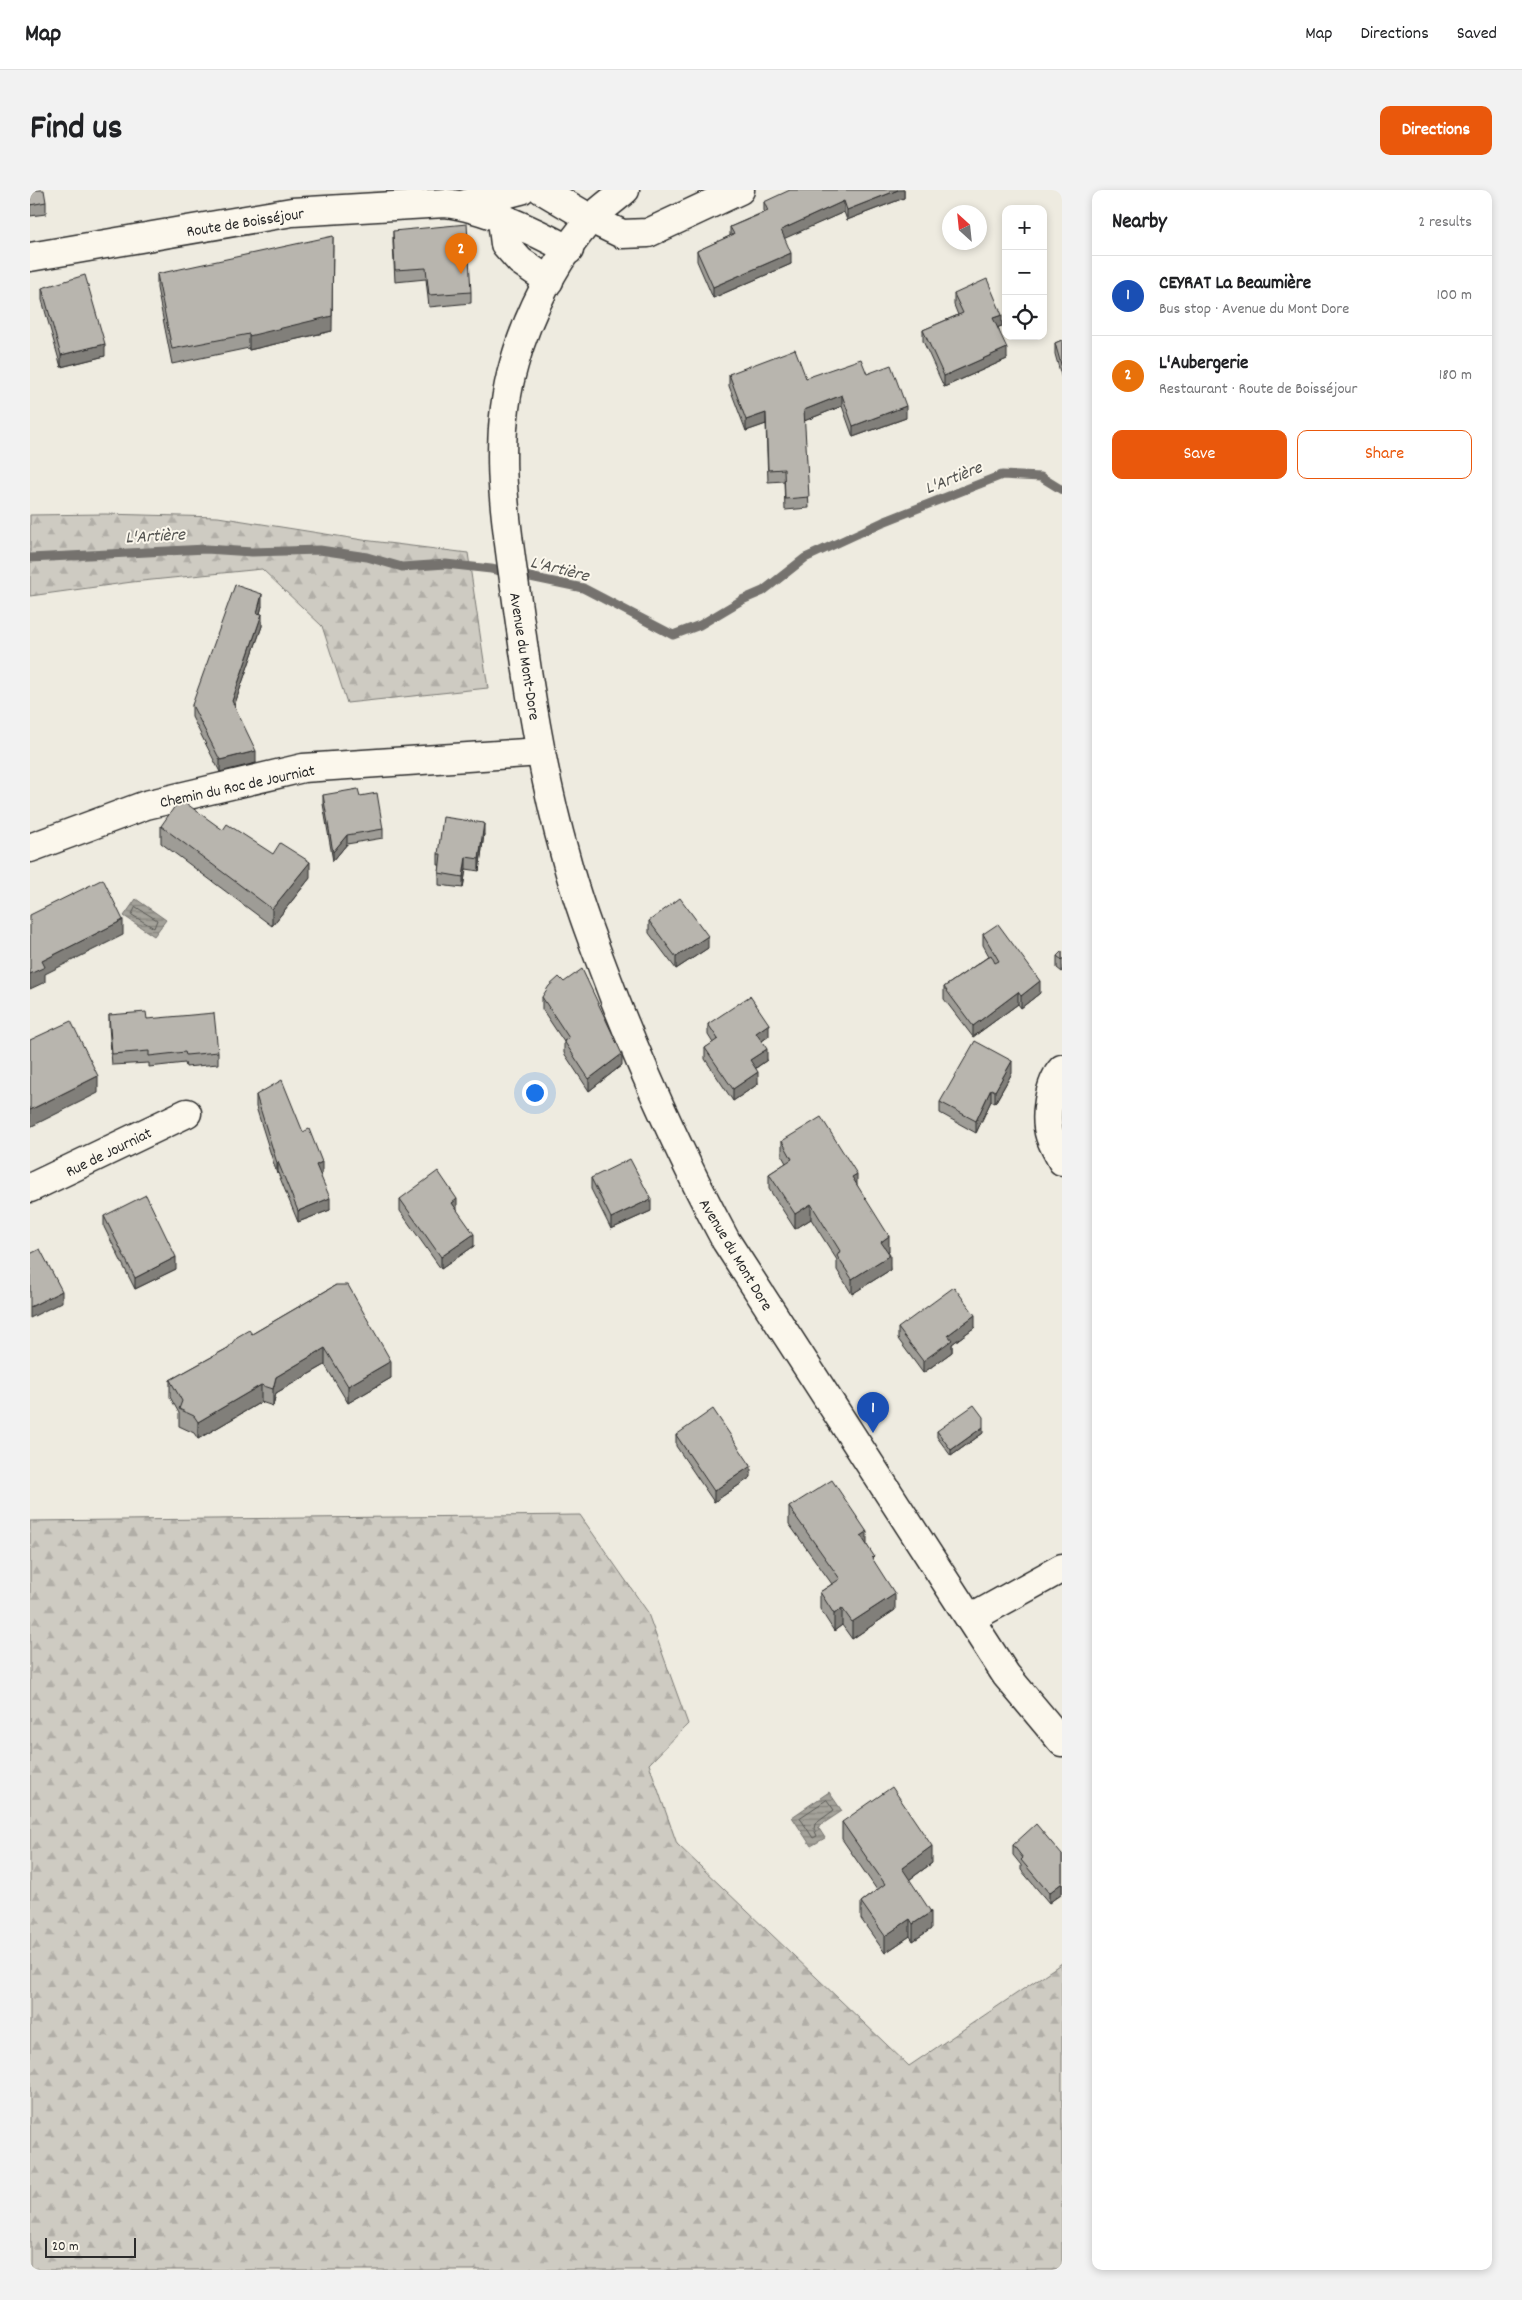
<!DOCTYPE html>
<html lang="en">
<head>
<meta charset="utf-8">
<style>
	body { margin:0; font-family:Dekko,sans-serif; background:#f2f2f2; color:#202124 }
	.controls { position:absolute; right:15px; top:15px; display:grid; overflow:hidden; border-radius:10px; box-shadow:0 2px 8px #0003 }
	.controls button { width:45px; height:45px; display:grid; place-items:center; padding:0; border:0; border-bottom:1px solid #e0e0e0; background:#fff; color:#202124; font:25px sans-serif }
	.compass { position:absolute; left:912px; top:15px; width:45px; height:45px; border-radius:50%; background:#fff; box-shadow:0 2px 8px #0003; rotate:333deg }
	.scale { position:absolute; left:15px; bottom:12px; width:91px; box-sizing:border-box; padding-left:5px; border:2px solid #2b2b2b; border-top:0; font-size:14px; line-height:18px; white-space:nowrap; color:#2b2b2b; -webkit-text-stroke:4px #fbf7ec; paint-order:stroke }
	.you { position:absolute; left:504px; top:902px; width:18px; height:18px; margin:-12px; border:4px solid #fff; border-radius:50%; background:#1a73e8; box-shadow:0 0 0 8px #1a73e833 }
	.badge { display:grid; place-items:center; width:32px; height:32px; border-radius:50%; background:#ea580c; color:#fff; font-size:16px; font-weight:700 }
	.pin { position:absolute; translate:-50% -41px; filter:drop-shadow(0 1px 2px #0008) }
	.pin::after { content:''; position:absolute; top:26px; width:18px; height:15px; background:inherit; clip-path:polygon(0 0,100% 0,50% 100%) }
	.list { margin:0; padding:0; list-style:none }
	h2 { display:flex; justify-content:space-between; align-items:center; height:65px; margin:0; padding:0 20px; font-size:21px }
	h2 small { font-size:16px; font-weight:400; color:#757577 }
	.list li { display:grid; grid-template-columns:32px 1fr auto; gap:15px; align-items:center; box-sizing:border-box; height:80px; padding:0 20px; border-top:1px solid #e0e0e0 }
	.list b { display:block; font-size:19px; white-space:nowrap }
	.list p { margin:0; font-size:16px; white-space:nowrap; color:#757577 }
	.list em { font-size:16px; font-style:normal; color:#757577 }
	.actions { display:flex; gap:10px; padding:15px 20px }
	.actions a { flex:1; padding:11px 0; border:1px solid #ea580c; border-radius:10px; text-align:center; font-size:18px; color:#ea580c }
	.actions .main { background:#ea580c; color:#fff }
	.icon { flex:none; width:28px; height:28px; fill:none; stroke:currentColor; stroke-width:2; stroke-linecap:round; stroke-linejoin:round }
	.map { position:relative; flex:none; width:1032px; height:2080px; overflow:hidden; border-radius:10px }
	header { display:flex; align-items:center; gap:30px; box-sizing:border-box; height:70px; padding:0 25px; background:#fff; border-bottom:1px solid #e0e0e0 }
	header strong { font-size:24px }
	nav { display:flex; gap:28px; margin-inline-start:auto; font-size:18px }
	.intro { display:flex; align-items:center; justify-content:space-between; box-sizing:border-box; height:120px; padding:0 30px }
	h1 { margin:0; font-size:35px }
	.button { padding:12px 22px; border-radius:10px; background:#ea580c; color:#fff; font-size:18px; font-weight:700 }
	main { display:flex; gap:30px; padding:0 30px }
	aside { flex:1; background:#fff; border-radius:10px; box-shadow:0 2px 8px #0003 }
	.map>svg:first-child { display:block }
</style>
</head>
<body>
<header>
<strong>Map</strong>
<nav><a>Map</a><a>Directions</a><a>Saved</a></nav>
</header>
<div class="intro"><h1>Find us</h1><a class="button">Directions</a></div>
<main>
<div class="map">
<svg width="1032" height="2080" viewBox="0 0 1032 2080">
	<defs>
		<pattern id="forest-firs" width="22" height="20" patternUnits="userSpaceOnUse" patternTransform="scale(1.25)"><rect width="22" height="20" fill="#cecbc2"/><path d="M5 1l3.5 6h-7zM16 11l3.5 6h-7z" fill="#b1aea7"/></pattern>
		<pattern id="water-rules" width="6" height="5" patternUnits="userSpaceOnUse" patternTransform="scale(1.25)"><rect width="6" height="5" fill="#a4a29a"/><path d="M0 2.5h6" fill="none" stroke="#86847e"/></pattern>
	</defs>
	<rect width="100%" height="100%" fill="#eeebe0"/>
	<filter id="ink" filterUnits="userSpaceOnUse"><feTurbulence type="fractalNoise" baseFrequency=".02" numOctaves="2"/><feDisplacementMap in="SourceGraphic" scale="10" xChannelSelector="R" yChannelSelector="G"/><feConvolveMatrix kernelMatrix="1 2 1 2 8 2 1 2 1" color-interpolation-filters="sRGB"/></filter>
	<g filter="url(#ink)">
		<path fill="url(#forest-firs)" stroke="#7c7b76" d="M 75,324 L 188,327 L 333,350 L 438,363 L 458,498 L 317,513 L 292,436 L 232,379 L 102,392 L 0,406 L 0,325 Z
			M 550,1325 L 617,1421 L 658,1534 L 619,1574 L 647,1654 L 879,1876 L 1032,1773 L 1032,2080 L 0,2080 L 0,1331 Z"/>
		<path fill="url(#water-rules)" stroke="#74726e" d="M 106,709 L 136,730 L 124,746 L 94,726 Z
			M 799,1602 L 812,1621 L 788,1637 L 795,1648 L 781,1656 L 762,1627 Z"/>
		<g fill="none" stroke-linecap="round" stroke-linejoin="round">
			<path stroke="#5b5b57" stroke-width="1" d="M 106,717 L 127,730 L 124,738 L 102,725 Z
				M 797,1610 L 804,1620 L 785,1634 L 784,1639 L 787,1646 L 783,1648 L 770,1628 Z"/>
			<path stroke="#74726e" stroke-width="9" d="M 0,368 L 176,359 L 222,362 L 290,360 L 337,367 L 372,377 L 416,374 L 461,379 L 553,398 L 643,445 L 670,435 L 712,410 L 733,401 L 775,368 L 853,332 L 972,285 L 1011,287 L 1032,300"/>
			<defs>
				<path id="minor" d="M 561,29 L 592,44 L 618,43 L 710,0
					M 0,658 L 116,615 L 273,578 L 511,562
					M 1032,879 C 1019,893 1014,928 1020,946 C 1023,955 1028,963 1032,971
					M 0,998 L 157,923
					M 940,1429 L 1032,1378"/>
				<path id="tertiary" d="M 512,0 L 561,29
					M 431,15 L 491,0
					M 472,30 L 475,54 L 490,71 L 519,91
					M 0,67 L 262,22 L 415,13 C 453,17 505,41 539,60"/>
				<path id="primary" d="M 595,0 C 584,10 570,19 561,29 C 527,66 497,126 484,174 C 462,250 475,327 486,404 C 498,492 511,580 535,665 C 548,715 567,762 585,810 C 618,893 654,973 696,1051 L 976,1485 L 1032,1552"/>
			</defs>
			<use href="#minor" stroke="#2b2b2b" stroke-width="31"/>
			<use href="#tertiary" stroke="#2b2b2b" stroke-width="31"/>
			<use href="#primary" stroke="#2b2b2b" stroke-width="31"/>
			<use href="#minor" stroke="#fbf7ec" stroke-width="28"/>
			<use href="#tertiary" stroke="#fbf7ec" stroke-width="28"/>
			<use href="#primary" stroke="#fbf7ec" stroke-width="28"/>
		</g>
		<path fill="#9e9c96" stroke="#2b2b2b" d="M 0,0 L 16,12 L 16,24 L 0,26 Z
			M 874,0 L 874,8 L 817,30 L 814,22 L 754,48 L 761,74 L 683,108 L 667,71 L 667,61 L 700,46 L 700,37 L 734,22 L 734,12 Z
			M 363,41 L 441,102 L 441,113 L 399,117 L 396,89 L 365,92 L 363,53 Z
			M 127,84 L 302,141 L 219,160 L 219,158 L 142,174 L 127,98 Z
			M 12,98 L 75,166 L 31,177 L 12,110 Z
			M 924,104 L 972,136 L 968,137 L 977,169 L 914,197 L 893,151 L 893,140 L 928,125 L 924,115 Z
			M 1032,150 L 1032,189 L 1025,164 L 1025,153 Z
			M 699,184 L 776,188 L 837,184 L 876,228 L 823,247 L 812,216 L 774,231 L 779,318 L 755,320 L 754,291 L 738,292 L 736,234 L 716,241 L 699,196 Z
			M 232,416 L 230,424 L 232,436 L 204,516 L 226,573 L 190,582 L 162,527 L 162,515 Z
			M 293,605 L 353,639 L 353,648 L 317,654 L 303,671 L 293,614 Z
			M 131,636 L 193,640 L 280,688 L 242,736 L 131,653 Z
			M 454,644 L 449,681 L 436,679 L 433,698 L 409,695 L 409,683 L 410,675 L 408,675 L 408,664 Z
			M 619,731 L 678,758 L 646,779 L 619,743 Z
			M 953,744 L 1010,803 L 991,818 L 988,814 L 943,847 L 914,809 L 914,797 L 959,766 L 953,755 Z
			M 1032,761 L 1032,782 L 1027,778 L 1027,766 Z
			M 512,807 L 592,875 L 559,901 L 534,863 L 534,852 L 512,819 Z
			M 79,825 L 117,829 L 188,862 L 188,874 L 156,877 L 155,873 L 119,877 L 119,873 L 82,875 L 79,836 Z
			M 678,834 L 739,846 L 732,851 L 737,870 L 726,878 L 728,894 L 703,911 L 675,869 L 675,858 L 683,853 L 678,845 Z
			M 982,883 L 965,913 L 961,911 L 946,943 L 910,923 L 910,912 Z
			M 226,905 L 273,942 L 292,984 L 290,984 L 300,1020 L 268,1032 L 248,983 L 247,984 L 226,917 Z
			M 752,951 L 827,995 L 859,1061 L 858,1062 L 860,1080 L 822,1104 L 807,1080 L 807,1070 L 781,1029 L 765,1039 L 739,999 L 739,984 L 756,973 L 752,966 Z
			M 561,988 L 621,1021 L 581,1039 L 561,999 Z
			M 370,1009 L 427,1021 L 444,1056 L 411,1079 L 370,1021 Z
			M 74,1026 L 146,1079 L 105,1099 L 74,1037 Z
			M 306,1095 L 361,1188 L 318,1213 L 295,1175 L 246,1203 L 243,1216 L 231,1212 L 168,1249 L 164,1243 L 149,1236 L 149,1223 L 140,1207 L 140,1190 L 198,1158 Z
			M 945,1137 L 922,1154 L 922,1162 L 893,1183 L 868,1149 L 868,1138 Z
			M 907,1241 L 953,1243 L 921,1266 L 907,1247 Z
			M 646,1245 L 721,1287 L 684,1312 L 646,1256 Z
			M 759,1317 L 837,1356 L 865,1420 L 822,1449 L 812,1435 L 804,1441 L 790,1419 L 790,1402 L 802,1394 L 759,1334 Z
			M 812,1632 L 902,1673 L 879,1690 L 901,1739 L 883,1751 L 880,1746 L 855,1763 L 831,1729 L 831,1712 L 847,1700 L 812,1649 Z
			M 983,1655 L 1032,1665 L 1032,1703 L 1019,1713 L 991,1680 L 991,1675 L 983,1665 Z"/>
		<path fill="#817f7a" stroke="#2b2b2b" d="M 868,0 L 874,0 L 874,8 L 817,30 L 817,20 Z
			M 814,11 L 814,22 L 751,50 L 751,40 Z
			M 303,46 L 302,141 L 219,160 L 219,146 Z
			M 761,63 L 761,74 L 683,108 L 683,97 Z
			M 972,125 L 972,136 L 963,139 L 963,128 Z
			M 75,154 L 75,166 L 31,177 L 31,165 Z
			M 977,158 L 977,169 L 914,197 L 914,186 Z
			M 812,205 L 812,216 L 774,231 L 774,220 Z
			M 876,216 L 876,228 L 823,247 L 823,236 Z
			M 736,223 L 736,234 L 716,241 L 716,230 Z
			M 232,404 L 232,416 L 227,434 L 227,423 Z
			M 232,424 L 232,436 L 202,522 L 202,511 Z
			M 226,561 L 226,573 L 190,582 L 190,570 Z
			M 454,633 L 454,644 L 449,681 L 449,669 Z
			M 317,645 L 317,654 L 303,671 L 303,662 Z
			M 436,667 L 436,679 L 433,698 L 433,687 Z
			M 280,672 L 280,688 L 242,736 L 242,719 Z
			M 93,730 L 93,745 L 15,784 L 15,792 L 0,799 L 0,784 L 12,771 Z
			M 678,746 L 678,758 L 646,779 L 646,767 Z
			M 1010,791 L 1010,803 L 991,818 L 991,806 Z
			M 988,802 L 988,814 L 943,847 L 943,836 Z
			M 739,834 L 739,846 L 726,855 L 726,843 Z
			M 737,859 L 737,870 L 720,882 L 720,870 Z
			M 592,864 L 592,875 L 559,901 L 559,889 Z
			M 982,871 L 982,883 L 965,913 L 965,901 Z
			M 728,882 L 728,894 L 703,911 L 703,899 Z
			M 68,886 L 68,903 L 0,937 L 0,920 Z
			M 961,899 L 961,911 L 946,943 L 946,931 Z
			M 248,972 L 248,983 L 247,984 L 247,973 Z
			M 292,972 L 292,984 L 286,986 L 286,975 Z
			M 827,984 L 827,998 L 822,987 Z
			M 300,1008 L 300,1020 L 268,1032 L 268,1021 Z
			M 427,1009 L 427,1021 L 422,1013 Z
			M 621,1009 L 621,1021 L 581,1039 L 581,1028 Z
			M 781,1014 L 781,1029 L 765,1039 L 765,1024 Z
			M 444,1044 L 444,1056 L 411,1079 L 411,1067 Z
			M 859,1046 L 859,1061 L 851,1066 L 851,1052 Z
			M 860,1065 L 860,1080 L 822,1104 L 822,1089 Z
			M 146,1067 L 146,1079 L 105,1099 L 105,1088 Z
			M 32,1101 L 32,1112 L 0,1128 L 0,1117 Z
			M 945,1125 L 945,1137 L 922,1154 L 922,1162 L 893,1183 L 893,1171 L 918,1145 Z
			M 295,1158 L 295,1175 L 246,1203 L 243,1216 L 243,1199 L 246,1187 Z
			M 361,1171 L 361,1188 L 318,1213 L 318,1196 Z
			M 231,1195 L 231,1212 L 168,1249 L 168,1232 Z
			M 953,1237 L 953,1243 L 921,1266 L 921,1260 Z
			M 721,1276 L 721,1287 L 684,1312 L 684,1301 Z
			M 837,1342 L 837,1359 L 831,1346 Z
			M 865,1404 L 865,1420 L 822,1449 L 822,1432 Z
			M 812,1418 L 812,1435 L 804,1441 L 804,1424 Z
			M 902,1656 L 902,1673 L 872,1695 L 872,1678 Z
			M 1032,1693 L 1032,1703 L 1019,1713 L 1019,1703 Z
			M 901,1722 L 901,1739 L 883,1751 L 883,1734 Z
			M 880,1729 L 880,1746 L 855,1763 L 855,1746 Z"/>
		<path fill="#b8b5ae" stroke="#2b2b2b" d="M 0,0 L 14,0 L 16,12 L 0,15 Z
			M 760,0 L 868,0 L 817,20 L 814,11 L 751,40 L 761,63 L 683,97 L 667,61 L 704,44 L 700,37 L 738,21 L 734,12 Z
			M 437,34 L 441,102 L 399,105 L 396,78 L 365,80 L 363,41 Z
			M 303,46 L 302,126 L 219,146 L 219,144 L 142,159 L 127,84 Z
			M 55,85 L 75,154 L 31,165 L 12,98 Z
			M 957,89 L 972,125 L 963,128 L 977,158 L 914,186 L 893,140 L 933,123 L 924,104 Z
			M 1032,150 L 1032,178 L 1025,153 Z
			M 765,159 L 776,188 L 831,169 L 837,184 L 861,175 L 876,216 L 823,236 L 812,205 L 774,220 L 779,307 L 755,309 L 754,279 L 738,280 L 736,223 L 716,230 L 699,184 Z
			M 205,395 L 232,404 L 227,423 L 232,424 L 202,511 L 226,561 L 190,570 L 162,515 Z
			M 328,599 L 330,606 L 347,603 L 353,639 L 317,645 L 303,662 L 293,605 Z
			M 150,609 L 193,640 L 197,634 L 243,664 L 250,653 L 280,672 L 242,719 L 131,636 Z
			M 413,627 L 454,633 L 449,669 L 436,667 L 433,687 L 409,683 L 411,664 L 408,664 Z
			M 73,689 L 93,730 L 12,771 L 15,777 L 0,784 L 0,725 Z
			M 650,708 L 678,746 L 646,767 L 619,731 Z
			M 968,734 L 1010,791 L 991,806 L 988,802 L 943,836 L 914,797 L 961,765 L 965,773 L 969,771 L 953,744 Z
			M 1032,761 L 1032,770 L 1027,766 Z
			M 552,779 L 592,864 L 559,889 L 534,851 L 539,848 L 512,807 L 519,796 L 529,787 L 534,792 Z
			M 720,806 L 739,834 L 726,843 L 737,859 L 720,870 L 728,882 L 703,899 L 675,858 L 688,849 L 678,834 Z
			M 116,822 L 117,829 L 184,823 L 188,862 L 156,865 L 155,862 L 119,866 L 119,861 L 82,864 L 79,825 Z
			M 41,831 L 68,886 L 0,920 L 0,850 Z
			M 945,851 L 982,871 L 965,901 L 961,899 L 946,931 L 910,912 Z
			M 252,890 L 273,942 L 279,939 L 292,972 L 286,975 L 300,1008 L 268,1021 L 248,972 L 247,973 L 226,905 Z
			M 791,927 L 827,984 L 822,987 L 859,1046 L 851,1052 L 860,1065 L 822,1089 L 807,1066 L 810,1061 L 781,1014 L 765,1024 L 739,984 L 762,969 L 752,951 Z
			M 600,969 L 621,1009 L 581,1028 L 561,988 Z
			M 408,981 L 427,1009 L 422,1013 L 444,1044 L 411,1067 L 370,1009 Z
			M 116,1005 L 146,1067 L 105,1088 L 74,1026 Z
			M 10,1059 L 32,1101 L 0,1117 L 0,1064 Z
			M 306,1095 L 318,1095 L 361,1171 L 318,1196 L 295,1158 L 246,1187 L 243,1199 L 231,1195 L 168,1232 L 164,1226 L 149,1219 L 152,1211 L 140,1190 L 198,1158 L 207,1147 L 219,1140 L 222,1144 Z
			M 924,1097 L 945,1125 L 918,1145 L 922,1150 L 893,1171 L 868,1138 Z
			M 944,1215 L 953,1227 L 953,1237 L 921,1260 L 907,1241 Z
			M 683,1219 L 721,1276 L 684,1301 L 646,1245 Z
			M 802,1290 L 837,1342 L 831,1346 L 844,1366 L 842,1368 L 865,1404 L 822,1432 L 812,1418 L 804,1424 L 790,1402 L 810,1389 L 759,1317 Z
			M 862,1597 L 902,1656 L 872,1678 L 901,1722 L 883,1734 L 880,1729 L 855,1746 L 831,1712 L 855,1694 L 812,1632 Z
			M 1006,1634 L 1032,1665 L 1032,1693 L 1019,1703 L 991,1670 L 993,1668 L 983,1655 Z"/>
	</g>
	<g text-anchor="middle" stroke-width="4" stroke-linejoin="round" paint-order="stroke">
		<g font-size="16" fill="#2b2b2b" stroke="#fbf7ec">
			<text transform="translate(215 31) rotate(-9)" y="6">Route de Boisséjour</text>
			<text transform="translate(496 466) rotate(81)" y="6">Avenue du Mont-Dore</text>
			<text transform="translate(207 595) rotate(-12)" y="6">Chemin du Roc de Journiat</text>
			<text transform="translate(78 961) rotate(-26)" y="6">Rue de Journiat</text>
			<text transform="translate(707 1064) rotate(59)" y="6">Avenue du Mont Dore</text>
		</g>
		<g font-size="18" font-style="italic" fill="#555552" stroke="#fbf7ec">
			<text transform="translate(923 287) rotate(-22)" y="6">L'Artière</text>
			<text transform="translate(125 345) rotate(-3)" y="6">L'Artière</text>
			<text transform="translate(530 378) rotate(14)" y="6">L'Artière</text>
		</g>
	</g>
</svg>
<div class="controls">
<button>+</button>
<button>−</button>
<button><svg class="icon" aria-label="locate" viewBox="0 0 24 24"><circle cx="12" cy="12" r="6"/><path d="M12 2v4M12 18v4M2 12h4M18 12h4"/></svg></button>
</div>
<svg class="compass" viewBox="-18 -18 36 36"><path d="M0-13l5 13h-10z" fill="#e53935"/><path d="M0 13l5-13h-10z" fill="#757577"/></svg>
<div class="scale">20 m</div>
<div class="you"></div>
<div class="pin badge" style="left:843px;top:1243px;background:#1a4fb4">1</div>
<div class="pin badge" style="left:431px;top:84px;background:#e8710a">2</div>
</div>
<aside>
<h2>Nearby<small>2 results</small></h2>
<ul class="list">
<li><span class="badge" style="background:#1a4fb4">1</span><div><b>CEYRAT La Beaumière</b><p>Bus stop · Avenue du Mont Dore</p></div><em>100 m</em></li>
<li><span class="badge" style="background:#e8710a">2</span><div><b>L'Aubergerie</b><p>Restaurant · Route de Boisséjour</p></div><em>180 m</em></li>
</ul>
<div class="actions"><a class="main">Save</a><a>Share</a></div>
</aside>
</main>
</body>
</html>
